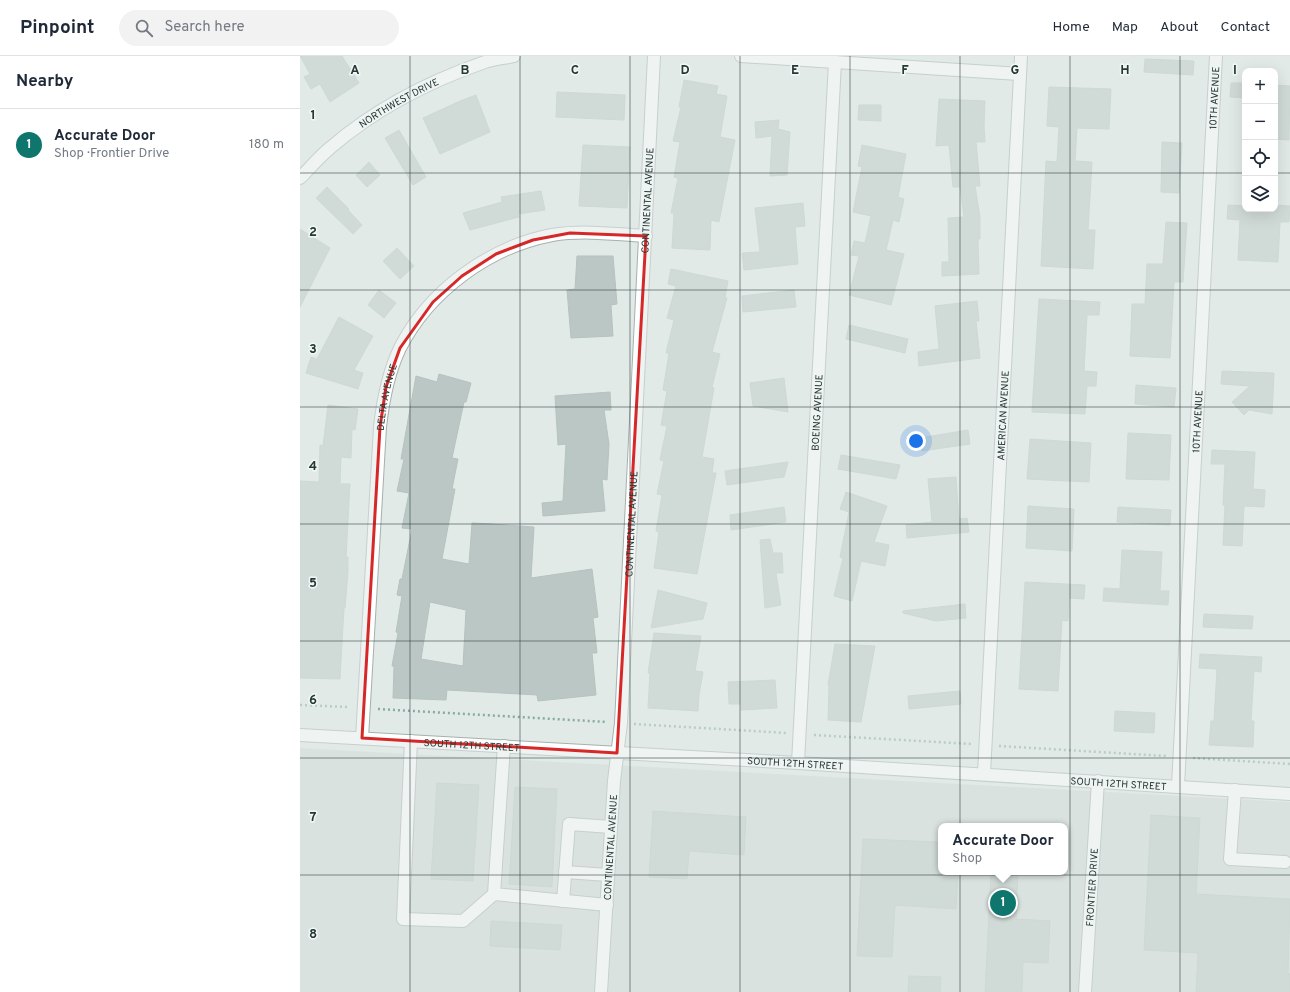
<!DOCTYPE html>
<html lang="en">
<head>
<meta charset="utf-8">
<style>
	body { margin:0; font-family:Overpass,sans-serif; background:#f2f2f3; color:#1f2937 }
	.controls { position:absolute; right:12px; top:12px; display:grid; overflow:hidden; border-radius:8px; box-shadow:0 4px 16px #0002 }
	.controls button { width:36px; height:36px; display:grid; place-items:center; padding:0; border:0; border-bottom:1px solid #e0e1e3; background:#fff; color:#1f2937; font:20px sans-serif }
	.you { position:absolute; left:616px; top:385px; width:14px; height:14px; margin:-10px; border:3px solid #fff; border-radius:50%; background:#1a73e8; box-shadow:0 0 0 6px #1a73e833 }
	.badge { display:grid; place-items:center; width:26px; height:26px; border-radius:50%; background:#0f766e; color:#fff; font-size:13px; font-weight:700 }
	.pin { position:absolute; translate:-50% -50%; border:2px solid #fff; box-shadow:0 1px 4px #0006 }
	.popup { position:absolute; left:638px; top:767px; width:130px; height:52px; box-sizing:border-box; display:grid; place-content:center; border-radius:8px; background:#fff; filter:drop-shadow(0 1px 3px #0005); font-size:13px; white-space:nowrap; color:#747a83 }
	.popup b { font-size:15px; color:#1f2937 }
	.popup::after { content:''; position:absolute; left:50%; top:100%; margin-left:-8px; border:8px solid transparent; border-top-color:#fff }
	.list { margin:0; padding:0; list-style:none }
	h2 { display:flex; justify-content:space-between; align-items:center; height:52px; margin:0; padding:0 16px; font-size:17px }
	h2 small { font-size:13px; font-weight:400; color:#747a83 }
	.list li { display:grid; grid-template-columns:26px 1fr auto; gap:12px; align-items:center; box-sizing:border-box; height:72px; padding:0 16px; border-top:1px solid #e0e1e3 }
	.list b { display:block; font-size:15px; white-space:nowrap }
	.list p { margin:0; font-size:13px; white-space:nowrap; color:#747a83 }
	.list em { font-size:13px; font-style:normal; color:#747a83 }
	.icon { flex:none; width:22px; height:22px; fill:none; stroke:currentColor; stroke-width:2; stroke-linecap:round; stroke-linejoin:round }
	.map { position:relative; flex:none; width:990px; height:936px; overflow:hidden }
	header { display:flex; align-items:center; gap:24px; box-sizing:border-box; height:56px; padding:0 20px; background:#fff; border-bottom:1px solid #e0e1e3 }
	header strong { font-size:19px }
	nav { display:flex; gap:22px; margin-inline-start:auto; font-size:14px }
	.search { width:280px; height:36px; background:#f2f2f3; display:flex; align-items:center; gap:10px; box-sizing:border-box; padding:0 14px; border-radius:22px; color:#747a83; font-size:15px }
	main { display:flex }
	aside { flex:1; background:#fff }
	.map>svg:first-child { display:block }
</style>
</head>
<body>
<header>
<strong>Pinpoint</strong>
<div class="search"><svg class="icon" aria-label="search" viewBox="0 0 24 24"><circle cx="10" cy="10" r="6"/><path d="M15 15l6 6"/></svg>Search here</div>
<nav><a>Home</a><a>Map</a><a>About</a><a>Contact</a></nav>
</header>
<main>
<aside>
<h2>Nearby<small></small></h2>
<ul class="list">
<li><span class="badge">1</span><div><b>Accurate Door</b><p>Shop · Frontier Drive</p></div><em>180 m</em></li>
</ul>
</aside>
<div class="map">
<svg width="990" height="936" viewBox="0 0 990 936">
	<rect width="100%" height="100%" fill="#e2eae8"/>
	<path fill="#d0dad7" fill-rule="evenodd" d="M 0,692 L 990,746 L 990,936 L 0,936 ZM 641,770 L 765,770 L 765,816 L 641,816 Z"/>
	<path fill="#bbc7c4" stroke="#b5c3bf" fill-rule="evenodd" d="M 0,0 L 42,0 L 59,27 L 30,46 L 20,28 L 11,33 L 4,21 L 10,18 Z
		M 845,3 L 894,5 L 893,19 L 844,16 Z
		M 384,24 L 418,30 L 416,38 L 427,40 L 420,81 L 435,84 L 419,166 L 411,164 L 410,194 L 372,192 L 374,157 L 371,157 L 378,122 L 374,121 L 380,86 L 373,85 L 381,51 L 379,51 Z
		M 931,27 L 945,27 L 945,42 L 930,41 Z
		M 975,29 L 990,30 L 989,84 L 975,83 Z
		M 749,31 L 811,33 L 809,73 L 777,72 L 775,105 L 792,106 L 788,174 L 795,174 L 793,213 L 741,210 L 746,105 L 757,106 L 759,71 L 747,70 Z
		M 257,36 L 325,39 L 324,64 L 256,61 Z
		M 176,39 L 190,76 L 140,98 L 123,62 L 160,45 Z
		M 639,43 L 685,45 L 684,70 L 685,86 L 676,86 L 680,130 L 675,130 L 680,161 L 680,183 L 678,183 L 679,218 L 642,220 L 642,206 L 649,206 L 648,162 L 664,161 L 660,131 L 653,131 L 649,89 L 636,90 Z
		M 559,49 L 581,49 L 581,65 L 558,64 Z
		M 479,64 L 478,73 L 490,76 L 487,119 L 470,120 L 472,80 L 456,82 L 455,66 Z
		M 99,74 L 126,121 L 113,129 L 85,82 Z
		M 862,86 L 882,87 L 879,137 L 861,136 Z
		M 283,89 L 330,91 L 327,152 L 279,150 Z
		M 562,89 L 606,98 L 598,141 L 604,143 L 599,166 L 593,164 L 586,194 L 604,198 L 591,249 L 549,239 L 559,200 L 551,199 L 554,185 L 565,187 L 571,160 L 553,156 L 562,111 L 558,110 Z
		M 69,106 L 80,119 L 67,131 L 56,119 Z
		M 27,131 L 49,153 L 48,154 L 62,169 L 53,178 L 16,142 Z
		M 241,135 L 245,154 L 218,158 L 219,161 L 170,174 L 163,157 L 202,146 L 201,141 Z
		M 503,147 L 505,170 L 495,171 L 498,208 L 444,214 L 442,197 L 460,196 L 455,152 Z
		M 928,149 L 945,150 L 945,153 L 975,153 L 975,149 L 990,150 L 989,166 L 980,166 L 978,206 L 938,204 L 940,164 L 927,163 Z
		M 866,166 L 887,167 L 883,226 L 874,226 L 870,302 L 830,300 L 832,248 L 845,248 L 847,208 L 863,208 Z
		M 0,173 L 30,192 L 0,251 Z
		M 97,192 L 114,210 L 100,223 L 83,205 Z
		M 277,200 L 313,200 L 317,248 L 311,249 L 313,280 L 271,282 L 267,234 L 275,233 Z
		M 371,213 L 428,225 L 425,242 L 427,242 L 412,296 L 420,298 L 412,331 L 414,332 L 402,401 L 414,403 L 412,417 L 416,417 L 397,518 L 354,512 L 359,476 L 356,475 L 362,439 L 357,438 L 364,405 L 360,404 L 367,370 L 361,369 L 367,335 L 363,334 L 369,297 L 366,297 L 374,264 L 367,262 L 376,230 L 368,228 Z
		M 79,234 L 96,247 L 84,262 L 68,249 Z
		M 494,234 L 496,251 L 443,256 L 442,240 Z
		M 739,243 L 800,246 L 799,259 L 787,259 L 784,315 L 797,316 L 796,330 L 787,330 L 785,358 L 732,356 Z
		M 677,245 L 679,265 L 676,265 L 680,302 L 619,310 L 618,296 L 639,293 L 635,250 Z
		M 39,261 L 73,280 L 54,314 L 63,317 L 58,333 L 6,317 L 11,301 L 17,303 Z
		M 549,269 L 608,283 L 605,297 L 546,283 Z
		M 922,315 L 974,317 L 972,358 L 949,354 L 944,359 L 932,346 L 950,330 L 921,328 Z
		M 139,318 L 171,327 L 166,346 L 164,346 L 152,402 L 158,403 L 152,433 L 155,433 L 142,503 L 169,508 L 172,467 L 192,468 L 234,471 L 231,522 L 292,513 L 298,561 L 293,562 L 297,597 L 292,597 L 296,639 L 238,645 L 237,639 L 147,634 L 146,644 L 93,642 L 94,610 L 92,610 L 98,577 L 96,576 L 102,540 L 97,539 L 100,523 L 102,523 L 112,473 L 102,472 L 109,437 L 97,435 L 104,403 L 101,403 L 116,320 L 137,326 ZM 130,546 L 166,554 L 163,610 L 121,603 Z
		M 484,322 L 488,356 L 453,350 L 450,327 Z
		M 836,329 L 876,332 L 874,351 L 835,348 Z
		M 310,336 L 311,354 L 304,354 L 309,388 L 307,424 L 302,423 L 305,455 L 243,460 L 242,447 L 263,445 L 266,388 L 258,389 L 255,340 Z
		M 28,349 L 58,353 L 55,374 L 52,373 L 51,402 L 41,401 L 40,428 L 50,428 L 46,501 L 48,501 L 48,515 L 45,552 L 44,552 L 40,623 L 0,622 L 0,425 L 19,426 L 20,389 L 23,390 Z
		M 668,374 L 670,388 L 622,395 L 620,382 Z
		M 828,377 L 871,379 L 869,424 L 826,423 Z
		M 730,383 L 791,387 L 789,426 L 727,423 Z
		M 912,394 L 955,396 L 953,433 L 965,434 L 964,451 L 944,450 L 942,490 L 923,489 L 925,449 L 923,449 L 925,408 L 911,408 Z
		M 541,399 L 600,409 L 596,423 L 538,413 Z
		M 488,406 L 484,421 L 427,429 L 425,415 Z
		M 656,421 L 659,463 L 667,462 L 669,476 L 607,482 L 606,469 L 632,466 L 628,423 Z
		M 546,436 L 587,450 L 574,486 L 589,489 L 585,510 L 561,505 L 552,545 L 534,540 L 543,502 L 540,501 L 549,456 L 540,453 Z
		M 728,450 L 774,453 L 772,495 L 726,492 Z
		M 484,451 L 486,466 L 431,474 L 430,459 Z
		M 818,451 L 871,454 L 870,469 L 817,466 Z
		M 470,483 L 473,497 L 482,497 L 483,517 L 476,517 L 481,549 L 465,552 L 460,484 Z
		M 822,494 L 862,496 L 860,535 L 869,535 L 868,549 L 803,545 L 804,532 L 820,533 Z
		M 725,526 L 785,529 L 784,543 L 769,542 L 768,565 L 762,564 L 758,635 L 719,633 Z
		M 358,534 L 407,547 L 403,563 L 351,572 Z
		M 665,548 L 666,562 L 636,565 L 603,557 L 603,555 Z
		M 904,558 L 953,560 L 952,573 L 903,571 Z
		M 354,577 L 401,580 L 395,615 L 403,616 L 399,639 L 398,655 L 348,652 L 350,617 L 348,617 Z
		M 535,588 L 575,590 L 561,666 L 528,664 L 529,629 L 528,629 Z
		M 900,598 L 962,601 L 961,616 L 954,615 L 951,665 L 954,665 L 953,691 L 909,689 L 911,665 L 914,665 L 917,613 L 899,612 Z
		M 475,624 L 477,652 L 441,654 L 441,648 L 429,648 L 428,626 Z
		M 660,635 L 661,648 L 609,653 L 608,640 Z
		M 815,655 L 855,657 L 854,677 L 814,675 Z
		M 137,727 L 179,729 L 173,825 L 131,823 Z
		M 215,731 L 257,733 L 252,831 L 209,828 Z
		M 353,755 L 446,761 L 444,799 L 389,795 L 387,823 L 349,821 Z
		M 851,759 L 900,762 L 896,838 L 990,843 L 988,917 L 990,918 L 990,936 L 896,936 L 898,897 L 844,894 Z
		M 563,783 L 641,786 L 641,816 L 658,816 L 656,853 L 595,849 L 592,901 L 557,900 Z
		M 691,816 L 718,816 L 716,863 L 750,865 L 748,907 L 723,906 L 722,936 L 685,936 Z
		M 191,865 L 262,869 L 260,894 L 190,890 Z
		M 609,920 L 641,921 L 640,936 L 608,936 Z"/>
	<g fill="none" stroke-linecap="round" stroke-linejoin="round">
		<defs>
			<g id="minor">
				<path d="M 441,0 L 720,18"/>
				<path id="s1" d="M 0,122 C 10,112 19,101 30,92 C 74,54 130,25 185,6 C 194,3 205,2 214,0"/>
				<path id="s2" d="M 0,679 L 498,707 L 990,738"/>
				<path id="s3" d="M 62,682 L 80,371 C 83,344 88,317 100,292 C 129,235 189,191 252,179 C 283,174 315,178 346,180"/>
				<path d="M 111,685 L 103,863 L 163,865 L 194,838"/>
				<path d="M 204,690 L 194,838 L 307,849"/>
				<path id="s4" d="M 498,707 L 535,6"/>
				<path id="s5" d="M 684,718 L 721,0"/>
				<path id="s6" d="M 878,730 L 916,0"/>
				<path d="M 935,734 L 930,803 L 985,806"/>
				<path d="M 265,816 L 308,819"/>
				<path d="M 263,845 L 269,768 L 311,771"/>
				<path id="s7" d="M 301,936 L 314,725 L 321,667 L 354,0"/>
				<path id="s8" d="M 785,936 L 798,725"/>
			</g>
		</defs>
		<use href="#minor" stroke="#a5b1af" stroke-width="14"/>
		<path stroke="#86aaa4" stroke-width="2.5" stroke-dasharray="2 3" stroke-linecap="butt" d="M 0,649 L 49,651
			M 78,653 L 307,666
			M 334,668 L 487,677
			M 514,679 L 672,688
			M 699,690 L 866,700
			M 893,702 L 990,708"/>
		<use href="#minor" stroke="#fff" stroke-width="12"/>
	</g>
	<path d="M0 0H990V936H0ZM 270,177 L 346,180 L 317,697 L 62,682 L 80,371 L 86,331 L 100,292 L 133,246 L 162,220 L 196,198 L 233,184 Z" fill="#e2eae8" fill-opacity=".55" fill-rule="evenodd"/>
	<path fill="none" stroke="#d62828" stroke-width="3" stroke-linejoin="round" d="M 270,177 L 346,180 L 317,697 L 62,682 L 80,371 L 86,331 L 100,292 L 133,246 L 162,220 L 196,198 L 233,184 Z"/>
	<path fill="none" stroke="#243936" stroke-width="1" stroke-opacity="0.55" d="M 110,0 L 110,936M 220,0 L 220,936M 330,0 L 330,936M 440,0 L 440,936M 550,0 L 550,936M 660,0 L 660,936M 770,0 L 770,936M 880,0 L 880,936M 0,117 L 945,117M 975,117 L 990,117M 0,234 L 990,234M 0,351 L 990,351M 0,468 L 990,468M 0,585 L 990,585M 0,702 L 990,702M 0,819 L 990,819"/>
	<g text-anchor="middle" stroke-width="3" stroke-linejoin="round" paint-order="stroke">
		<g font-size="10" fill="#243936" stroke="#f2f7f5">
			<text dy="4" stroke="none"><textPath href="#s6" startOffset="689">10TH AVENUE</textPath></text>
			<text dy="4" stroke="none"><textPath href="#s1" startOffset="125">NORTHWEST DRIVE</textPath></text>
			<text dy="4" stroke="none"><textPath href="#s7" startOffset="793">CONTINENTAL AVENUE</textPath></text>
			<text dy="4" stroke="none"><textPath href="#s3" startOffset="342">DELTA AVENUE</textPath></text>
			<text dy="4" stroke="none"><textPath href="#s4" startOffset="351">BOEING AVENUE</textPath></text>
			<text dy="4" stroke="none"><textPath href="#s5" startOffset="359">AMERICAN AVENUE</textPath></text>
			<text dy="4" stroke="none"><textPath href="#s6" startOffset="365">10TH AVENUE</textPath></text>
			<text dy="4" stroke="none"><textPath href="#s7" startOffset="469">CONTINENTAL AVENUE</textPath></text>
			<text dy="4" stroke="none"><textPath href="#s2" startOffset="172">SOUTH 12TH STREET</textPath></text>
			<text dy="4" stroke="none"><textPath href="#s2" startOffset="496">SOUTH 12TH STREET</textPath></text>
			<text dy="4" stroke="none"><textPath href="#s2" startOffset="820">SOUTH 12TH STREET</textPath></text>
			<text dy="4" stroke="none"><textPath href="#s7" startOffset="145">CONTINENTAL AVENUE</textPath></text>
			<text dy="4" stroke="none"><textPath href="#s8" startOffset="105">FRONTIER DRIVE</textPath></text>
		</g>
	</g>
	<g font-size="13" text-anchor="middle" font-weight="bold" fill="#243936" stroke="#f2f7f5" stroke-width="3" stroke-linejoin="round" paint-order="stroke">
		<text x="55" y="18">A</text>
		<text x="165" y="18">B</text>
		<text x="275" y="18">C</text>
		<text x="385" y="18">D</text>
		<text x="495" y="18">E</text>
		<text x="605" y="18">F</text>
		<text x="715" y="18">G</text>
		<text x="825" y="18">H</text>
		<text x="935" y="18">I</text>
		<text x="13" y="63">1</text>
		<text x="13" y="180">2</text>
		<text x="13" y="297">3</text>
		<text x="13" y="414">4</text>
		<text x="13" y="531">5</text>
		<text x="13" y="648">6</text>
		<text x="13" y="765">7</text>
		<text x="13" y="882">8</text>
	</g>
</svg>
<div class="controls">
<button>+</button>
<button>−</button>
<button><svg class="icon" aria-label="locate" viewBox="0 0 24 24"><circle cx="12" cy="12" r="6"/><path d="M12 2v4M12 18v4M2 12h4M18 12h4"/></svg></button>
<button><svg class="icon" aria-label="layers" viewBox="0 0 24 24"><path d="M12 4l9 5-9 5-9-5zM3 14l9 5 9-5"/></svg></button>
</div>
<div class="you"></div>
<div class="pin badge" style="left:703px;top:847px">1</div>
<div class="popup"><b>Accurate Door</b>Shop</div>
</div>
</main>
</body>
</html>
